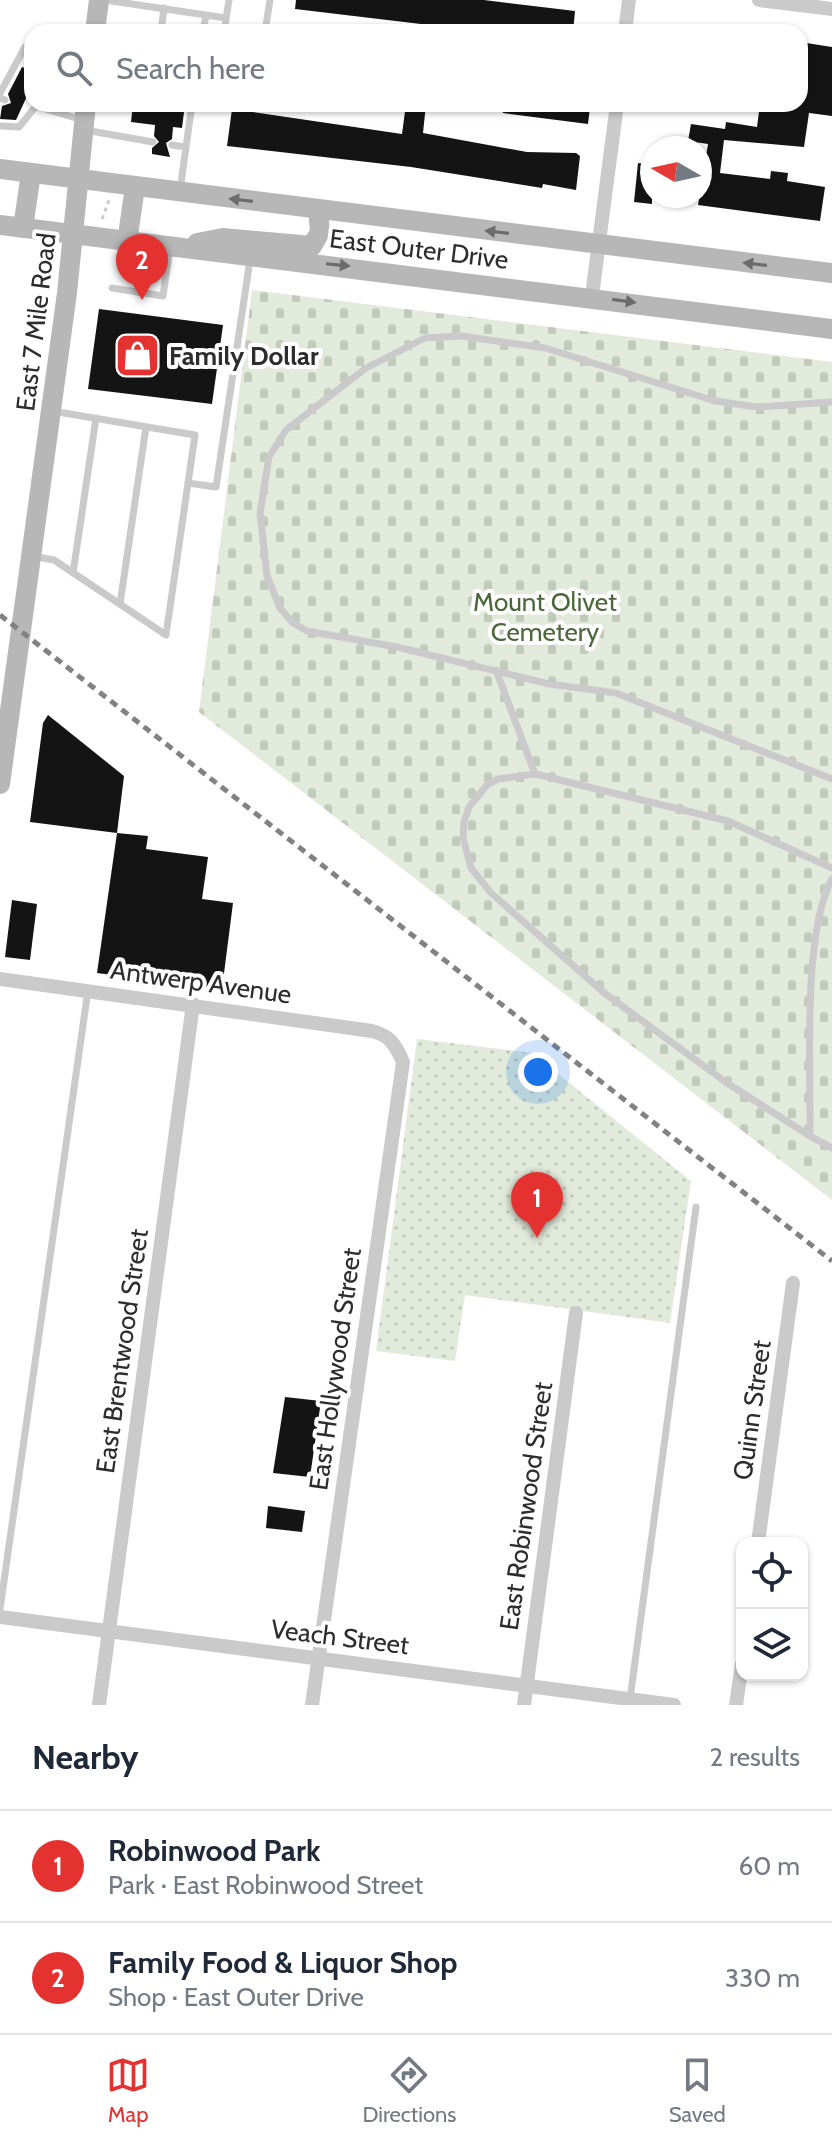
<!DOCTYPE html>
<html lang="en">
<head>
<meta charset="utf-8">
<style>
	body { margin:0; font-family:Cabin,sans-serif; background:#f2f2f3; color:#1f2937 }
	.controls { position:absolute; right:24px; bottom:24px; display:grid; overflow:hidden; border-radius:16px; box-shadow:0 2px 6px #0004 }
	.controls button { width:72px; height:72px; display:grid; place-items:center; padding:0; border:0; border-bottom:2px solid #e0e1e3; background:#fff; color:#1f2937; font:40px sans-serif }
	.compass { position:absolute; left:640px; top:136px; width:72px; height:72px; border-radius:50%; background:#fff; box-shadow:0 2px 6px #0004; rotate:279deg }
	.you { position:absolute; left:538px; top:1072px; width:28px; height:28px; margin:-20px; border:6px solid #fff; border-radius:50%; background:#1a73e8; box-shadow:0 0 0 12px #1a73e833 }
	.badge { display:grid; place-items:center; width:52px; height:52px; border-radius:50%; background:#e33230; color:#fff; font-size:26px; font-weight:700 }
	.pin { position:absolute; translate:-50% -66px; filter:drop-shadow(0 2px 4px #0008) }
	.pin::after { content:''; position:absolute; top:42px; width:28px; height:24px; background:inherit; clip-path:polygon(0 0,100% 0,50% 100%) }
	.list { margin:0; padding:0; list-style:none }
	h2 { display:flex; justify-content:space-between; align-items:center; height:104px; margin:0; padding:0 32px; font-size:34px }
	h2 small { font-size:26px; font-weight:400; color:#747a83 }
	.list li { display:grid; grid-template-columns:52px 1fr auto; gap:24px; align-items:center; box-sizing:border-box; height:112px; padding:0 32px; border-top:2px solid #e0e1e3 }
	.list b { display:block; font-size:30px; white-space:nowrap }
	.list p { margin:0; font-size:26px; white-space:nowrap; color:#747a83 }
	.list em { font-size:26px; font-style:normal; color:#747a83 }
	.icon { flex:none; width:44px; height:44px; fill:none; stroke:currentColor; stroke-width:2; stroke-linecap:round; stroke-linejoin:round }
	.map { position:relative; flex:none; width:832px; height:1705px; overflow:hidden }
	.search { position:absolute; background:#fff; box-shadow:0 2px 6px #0004; left:24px; right:24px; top:24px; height:88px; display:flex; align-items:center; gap:20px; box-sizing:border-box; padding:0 28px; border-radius:24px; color:#747a83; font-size:30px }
	.sheet { height:328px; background:#fff }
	nav { display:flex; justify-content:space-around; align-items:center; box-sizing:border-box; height:112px; border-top:2px solid #e0e1e3; background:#fff; font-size:22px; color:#747a83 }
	nav a { display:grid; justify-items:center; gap:4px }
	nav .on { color:#e33230 }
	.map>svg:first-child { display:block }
</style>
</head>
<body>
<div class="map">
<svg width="832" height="1705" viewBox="0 0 832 1705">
	<defs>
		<pattern id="cemetery-stones" width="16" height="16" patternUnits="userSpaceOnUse" patternTransform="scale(2)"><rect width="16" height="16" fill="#e2ebdb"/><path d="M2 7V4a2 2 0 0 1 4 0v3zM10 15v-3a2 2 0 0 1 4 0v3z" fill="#c2cabc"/></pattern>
		<pattern id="park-dots" width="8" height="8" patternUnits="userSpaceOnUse" patternTransform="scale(2)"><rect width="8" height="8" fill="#e2ebdb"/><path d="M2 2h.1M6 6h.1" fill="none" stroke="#c2cabc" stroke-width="1.8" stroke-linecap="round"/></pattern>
	</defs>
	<rect width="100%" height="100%" fill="#fff"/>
	<path fill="url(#cemetery-stones)" d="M 252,290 L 832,362 L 832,1200 L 199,712 Z"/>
	<path fill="url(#park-dots)" d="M 417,1039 L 532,1053 L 691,1181 L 670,1323 L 465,1295 L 455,1361 L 376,1351 Z"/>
	<path fill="#141414" d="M 296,0 L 484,0 L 575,11 L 573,32 L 488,32 L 295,9 Z
		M 800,42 L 832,47 L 832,116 L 809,113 L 804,147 L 724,140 L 720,173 L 770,179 L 771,171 L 788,173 L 787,181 L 825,187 L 820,221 L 698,205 L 708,144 L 688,141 L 691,124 L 725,129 L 726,122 L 757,127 L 760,104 L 800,104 Z
		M 22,67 L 32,71 L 32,82 L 25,87 L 28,94 L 16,120 L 0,119 L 2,106 L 11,103 L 8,94 Z
		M 133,104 L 185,104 L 182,128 L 173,127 L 172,139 L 166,143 L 170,157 L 152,154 L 152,148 L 159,142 L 154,136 L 155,125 L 131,122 Z
		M 406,104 L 426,104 L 423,133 L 527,152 L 576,153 L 580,156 L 576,190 L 543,184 L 542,188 L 411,167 L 227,146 L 232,109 L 402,134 Z
		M 503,104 L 590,107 L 588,124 L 503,113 Z
		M 638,163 L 652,165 L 652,204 L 634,202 Z
		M 99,309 L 223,325 L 212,404 L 88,389 Z
		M 48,715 L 124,776 L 117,833 L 30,822 L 43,723 Z
		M 117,833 L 148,836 L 146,849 L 208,857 L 202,899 L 233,903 L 222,989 L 97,973 Z
		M 12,900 L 37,904 L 30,960 L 5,957 Z
		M 285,1397 L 321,1401 L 310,1477 L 273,1473 Z
		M 268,1506 L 305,1511 L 302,1532 L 266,1528 Z"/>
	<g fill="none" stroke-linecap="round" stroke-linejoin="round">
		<path stroke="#cacaca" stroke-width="3" stroke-dasharray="4 4" stroke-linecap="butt" d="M 102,219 L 109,200"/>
		<path stroke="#cacaca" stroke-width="7" d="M 105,0 L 226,18
			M 161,32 L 164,8
			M 203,32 L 206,15
			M 224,32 L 229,0
			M 265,32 L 270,0
			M 31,88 L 32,88
			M 0,93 L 25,47 L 32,46
			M 0,98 L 5,100
			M 0,126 L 19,127 L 36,106 L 82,120
			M 85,130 L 153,142
			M 172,145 L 186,147
			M 180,190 L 192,104
			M 112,288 L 163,296 L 170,248
			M 832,402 L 757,407 L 715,401 L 545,348 L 461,336 L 425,338 L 366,368 L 286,430 L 269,457 L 260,513 L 267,576 L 280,608 L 293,623 L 307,631 L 397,647 L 549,684 L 616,693 L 832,779
			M 188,483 L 216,487 L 250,260
			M 32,556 L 54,560 L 166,635 L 195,435 L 52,411
			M 73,573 L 96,418
			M 120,604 L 146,427
			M 496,670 L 535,774
			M 832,879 C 802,934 811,1070 810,1136 L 832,1148
			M 810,1136 L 727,1083 L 603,992 L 491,893 L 471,868 L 463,838 L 464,822 L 469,807 L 487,785 L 498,779 L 535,774 L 728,821 L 832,868
			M 0,1609 L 88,990
			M 630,1699 L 696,1207"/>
		<path stroke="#cacaca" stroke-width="14" d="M 759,0 L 832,9
			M 625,32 L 629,0
			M 592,296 L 617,104
			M 0,979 L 372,1031 C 390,1035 396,1046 403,1062 L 312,1705
			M 758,1543 L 793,1283
			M 0,1617 L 674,1705
			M 99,1705 L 193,1004
			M 524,1705 L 576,1313
			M 736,1705 L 742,1664"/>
		<path stroke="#b7b7b7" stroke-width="20" d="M 95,32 L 99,0
			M 0,169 L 832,273
			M 0,225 L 832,329
			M 23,228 L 31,173
			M 127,242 L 135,187
			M 197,243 L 223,238 L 312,246 L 320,232 L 318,209
			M 0,784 L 67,293 L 86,104"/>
		<path stroke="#828282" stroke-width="5" stroke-dasharray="8 6" stroke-linecap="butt" d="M 0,615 L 832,1261"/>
	</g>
	<defs><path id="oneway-solid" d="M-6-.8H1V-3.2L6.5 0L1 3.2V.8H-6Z" transform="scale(2)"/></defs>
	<g fill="#6b6b6b">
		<use href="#oneway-solid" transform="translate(241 200) rotate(-173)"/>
		<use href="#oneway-solid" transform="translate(497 232) rotate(-173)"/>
		<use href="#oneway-solid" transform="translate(755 264) rotate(-173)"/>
		<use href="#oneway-solid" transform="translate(338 265) rotate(6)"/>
		<use href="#oneway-solid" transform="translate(624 301) rotate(8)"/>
	</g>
	<defs>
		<symbol id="shop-square" viewBox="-11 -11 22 22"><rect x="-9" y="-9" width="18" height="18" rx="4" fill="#e33230" stroke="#fff"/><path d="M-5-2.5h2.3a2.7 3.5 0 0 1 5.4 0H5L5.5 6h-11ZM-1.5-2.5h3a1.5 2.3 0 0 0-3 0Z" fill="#fff"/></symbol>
	</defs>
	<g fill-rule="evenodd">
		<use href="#shop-square" x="112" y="330" width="51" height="51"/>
	</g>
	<g text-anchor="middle" stroke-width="8" stroke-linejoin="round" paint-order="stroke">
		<g font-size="26" fill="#2d2d2d" stroke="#fff">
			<text transform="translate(419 249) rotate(7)" y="9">East Outer Drive</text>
			<text transform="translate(36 322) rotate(-83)" y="9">East 7 Mile Road</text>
			<text transform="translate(201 982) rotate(8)" y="9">Antwerp Avenue</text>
			<text transform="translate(122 1351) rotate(-82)" y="9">East Brentwood Street</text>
			<text transform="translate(335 1369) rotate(-82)" y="9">East Hollywood Street</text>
			<text transform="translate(752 1410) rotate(-82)" y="9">Quinn Street</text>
			<text transform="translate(526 1506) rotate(-82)" y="9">East Robinwood Street</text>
			<text transform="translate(340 1637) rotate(7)" y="9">Veach Street</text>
		</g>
		<g font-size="26" font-weight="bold" fill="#2d2d2d" stroke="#fff" text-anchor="start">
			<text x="169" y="365">Family Dollar</text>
		</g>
		<g font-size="26" fill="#4c683b" stroke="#fff">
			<text x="545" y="611">Mount Olivet<tspan x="545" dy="30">Cemetery</tspan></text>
		</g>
	</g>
</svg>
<div class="controls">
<button><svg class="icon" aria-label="locate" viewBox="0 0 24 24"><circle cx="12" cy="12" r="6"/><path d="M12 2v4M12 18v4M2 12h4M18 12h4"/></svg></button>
<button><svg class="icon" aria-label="layers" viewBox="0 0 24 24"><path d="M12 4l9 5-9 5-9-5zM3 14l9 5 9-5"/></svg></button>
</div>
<svg class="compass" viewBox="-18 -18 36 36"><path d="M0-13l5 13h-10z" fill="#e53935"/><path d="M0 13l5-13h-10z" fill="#747a83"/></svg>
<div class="you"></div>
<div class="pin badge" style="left:537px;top:1238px">1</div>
<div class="pin badge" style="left:142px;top:300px">2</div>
<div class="search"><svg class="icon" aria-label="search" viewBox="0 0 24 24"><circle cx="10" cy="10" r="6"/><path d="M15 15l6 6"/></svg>Search here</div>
</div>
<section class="sheet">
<h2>Nearby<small>2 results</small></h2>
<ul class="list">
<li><span class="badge">1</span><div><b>Robinwood Park</b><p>Park · East Robinwood Street</p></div><em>60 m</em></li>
<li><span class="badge">2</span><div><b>Family Food &amp; Liquor Shop</b><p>Shop · East Outer Drive</p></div><em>330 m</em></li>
</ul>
</section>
<nav>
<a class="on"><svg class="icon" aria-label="map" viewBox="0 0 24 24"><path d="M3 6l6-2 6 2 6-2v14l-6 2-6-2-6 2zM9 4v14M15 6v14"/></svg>Map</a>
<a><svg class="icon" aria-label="directions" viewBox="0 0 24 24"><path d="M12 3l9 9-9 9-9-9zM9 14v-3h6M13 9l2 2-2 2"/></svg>Directions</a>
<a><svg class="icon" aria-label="saved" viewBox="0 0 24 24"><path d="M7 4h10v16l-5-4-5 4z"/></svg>Saved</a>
</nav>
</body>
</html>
